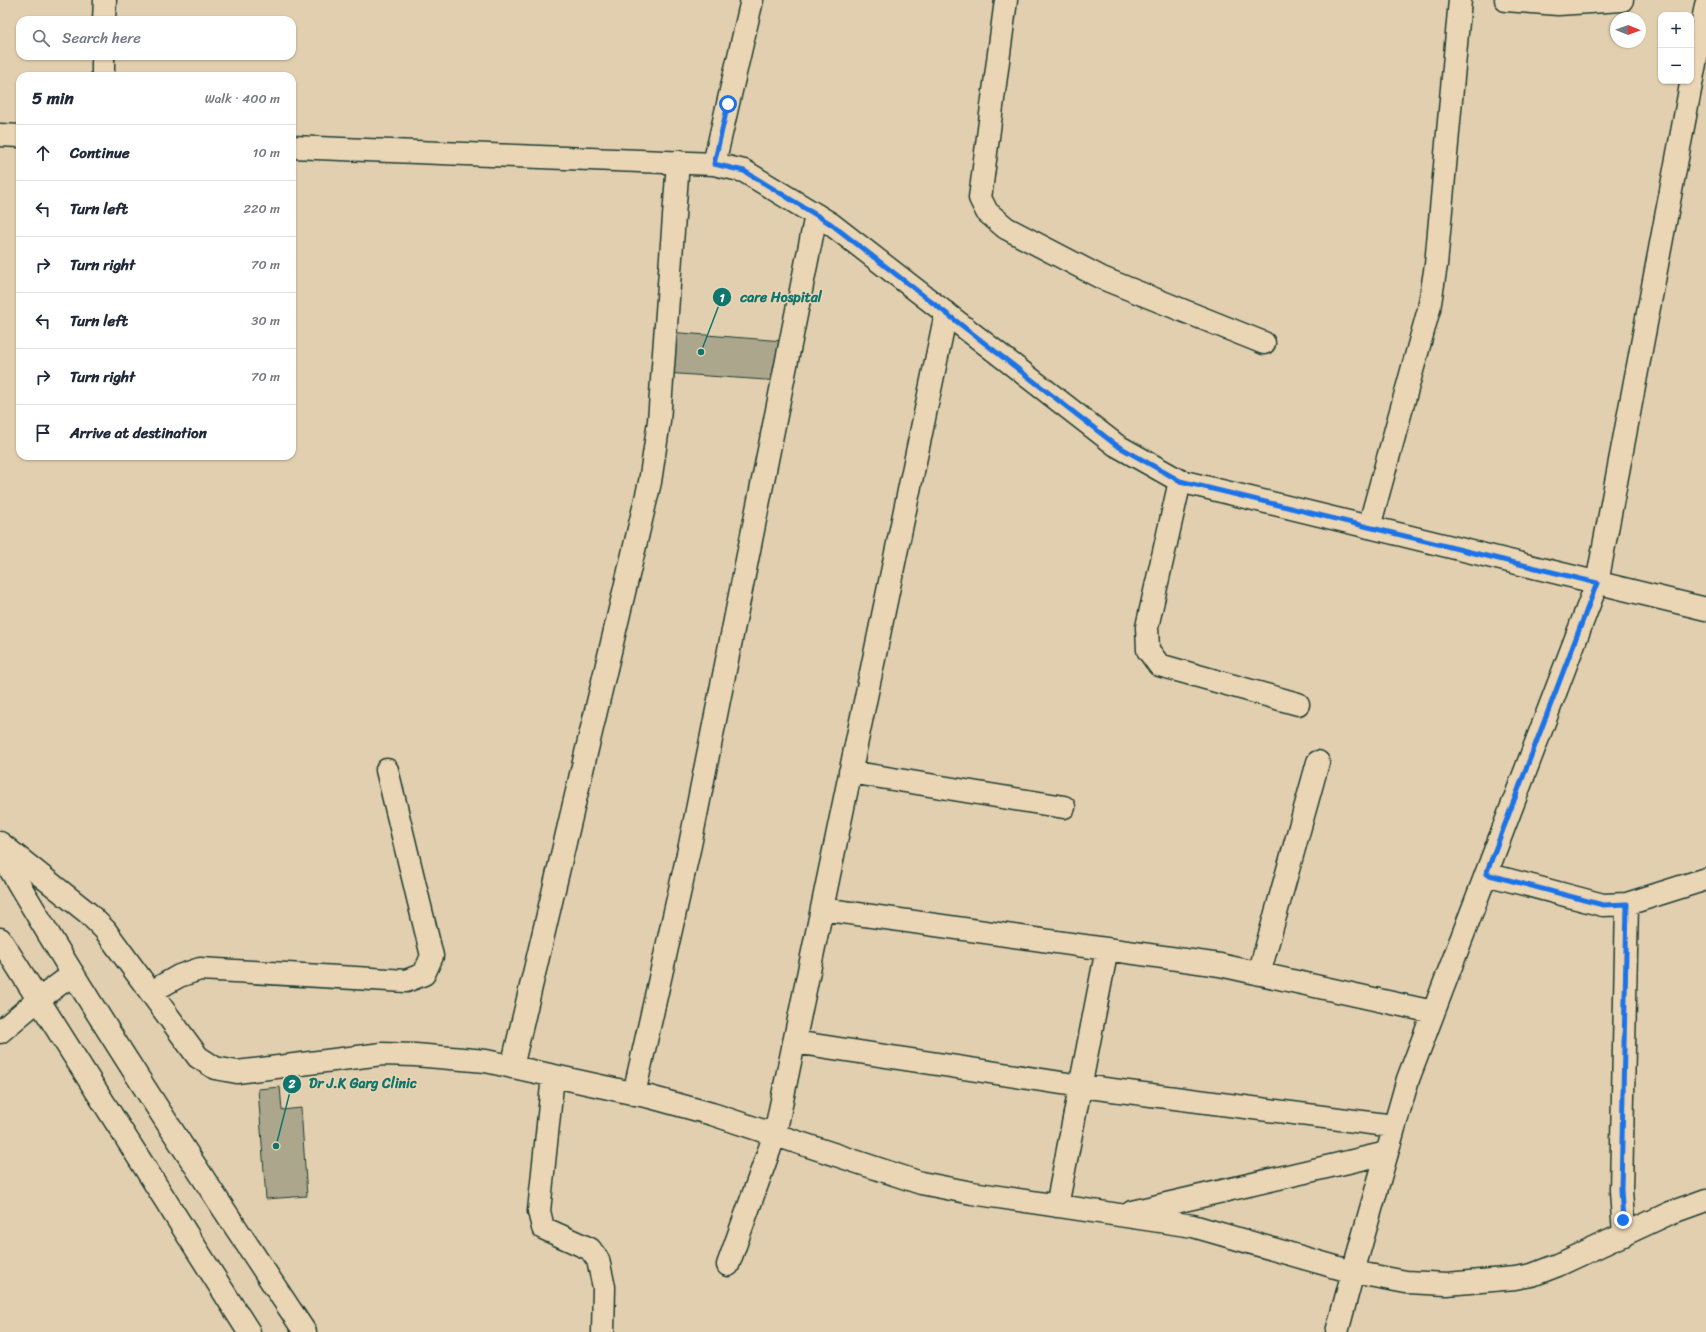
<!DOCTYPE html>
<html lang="en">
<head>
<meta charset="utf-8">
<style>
	body { margin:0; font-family:Sriracha,sans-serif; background:#f2f2f3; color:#1f2937 }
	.controls { position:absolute; right:12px; top:12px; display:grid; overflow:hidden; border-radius:8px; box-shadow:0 1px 3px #0004 }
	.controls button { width:36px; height:36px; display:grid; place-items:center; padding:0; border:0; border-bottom:1px solid #e0e1e3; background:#fff; color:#1f2937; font:20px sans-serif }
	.compass { position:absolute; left:1610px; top:12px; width:36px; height:36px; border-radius:50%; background:#fff; box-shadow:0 1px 3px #0004; rotate:91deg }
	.stop { position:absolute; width:12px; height:12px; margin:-9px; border:3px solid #1a73e8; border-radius:50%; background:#fff }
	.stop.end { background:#1a73e8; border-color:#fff; box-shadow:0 1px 4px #0008 }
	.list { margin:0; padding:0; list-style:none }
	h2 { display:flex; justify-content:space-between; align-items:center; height:52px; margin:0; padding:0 16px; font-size:17px }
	h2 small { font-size:13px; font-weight:400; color:#747a83 }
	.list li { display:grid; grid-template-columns:26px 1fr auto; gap:12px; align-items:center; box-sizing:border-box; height:56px; padding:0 16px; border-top:1px solid #e0e1e3 }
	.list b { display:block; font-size:15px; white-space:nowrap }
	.list em { font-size:13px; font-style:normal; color:#747a83 }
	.icon { flex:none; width:22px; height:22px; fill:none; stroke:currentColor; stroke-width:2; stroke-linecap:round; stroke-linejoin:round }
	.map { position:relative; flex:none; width:1706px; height:1332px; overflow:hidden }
	.search { position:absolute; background:#fff; box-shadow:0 1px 3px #0004; left:16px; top:16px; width:280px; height:44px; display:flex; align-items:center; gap:10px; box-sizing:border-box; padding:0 14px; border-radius:12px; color:#747a83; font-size:15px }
	.panel { position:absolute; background:#fff; box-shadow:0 1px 3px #0004; left:16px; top:72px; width:280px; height:388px; border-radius:12px }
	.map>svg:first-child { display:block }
</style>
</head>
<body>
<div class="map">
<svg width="1706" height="1332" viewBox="0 0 1706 1332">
	<rect width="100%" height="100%" fill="#e2cfaf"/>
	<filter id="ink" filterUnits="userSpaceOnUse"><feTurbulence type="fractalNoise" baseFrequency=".025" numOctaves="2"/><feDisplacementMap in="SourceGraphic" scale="8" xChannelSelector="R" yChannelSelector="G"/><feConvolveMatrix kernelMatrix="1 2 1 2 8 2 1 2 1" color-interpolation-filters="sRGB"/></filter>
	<g filter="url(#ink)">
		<path fill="#aba68c" stroke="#1f3d34" d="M 668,332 L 783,341 L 780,381 L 665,373 Z
			M 280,1087 L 282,1110 L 301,1108 L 307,1196 L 266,1199 L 258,1089 Z"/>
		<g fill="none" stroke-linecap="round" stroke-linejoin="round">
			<defs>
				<path id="street" d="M 1006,0 L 980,198 L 987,212 L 1006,228 L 1102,278 L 1264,343
					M 1506,0 L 1558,4 L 1622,0
					M 104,20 L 105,0
					M 103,76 L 103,56
					M 1180,481 L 1147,627 L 1148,650 L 1159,665 L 1298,704
					M 1369,527 L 1429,309 L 1436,265 L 1460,0
					M 850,772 L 1064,807
					M 0,843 L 88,913 L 105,930 L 198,1057 L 215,1068 L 237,1072 L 382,1054 L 415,1055 L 486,1061 L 650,1097 L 712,1114 L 921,1183 L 972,1193 L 1193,1226 L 1353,1272 L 1406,1282 L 1447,1284 L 1515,1278 L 1532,1275 L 1558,1265 L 1670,1213 L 1706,1200
					M 1486,874 L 1603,905 L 1627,904 L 1706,879
					M 822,909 L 1220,965 L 1433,1012
					M 1259,974 L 1318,762
					M 151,992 L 179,976 L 200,969 L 406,981 L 424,974 L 432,956 L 387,770
					M 0,1032 L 38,1000 L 73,974
					M 794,1042 L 1081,1086 L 1394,1126
					M 512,1067 L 650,482 L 659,421 L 678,162
					M 553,1076 L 539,1211 L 543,1228 L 590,1249 L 598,1260 L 604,1287 L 603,1332
					M 634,1094 L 690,845 L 816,215
					M 1057,1206 L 1107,949
					M 1132,1212 L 1387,1153
					M 1624,1235 L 1621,1190 L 1627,904
					M 728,1265 L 775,1134 L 946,313
					M 1337,1332 L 1353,1272 L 1408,1079 L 1597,583 L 1706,5"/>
				<path id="secondary" d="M 0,135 L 20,136
					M 292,147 L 714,164 L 744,171 L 831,224 L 1116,445 L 1180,481 L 1706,609
					M 714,164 L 752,0"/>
				<path id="primary" d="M 0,852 C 95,1016 200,1174 305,1332
					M 0,939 L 249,1332"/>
			</defs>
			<use href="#street" stroke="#1f3d34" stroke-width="25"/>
			<use href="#secondary" stroke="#1f3d34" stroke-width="25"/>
			<use href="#primary" stroke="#1f3d34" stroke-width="25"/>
			<use href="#street" stroke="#ead5b4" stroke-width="22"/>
			<use href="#secondary" stroke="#ead5b4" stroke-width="22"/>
			<use href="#primary" stroke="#ead5b4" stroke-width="22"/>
		</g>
	</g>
	<g fill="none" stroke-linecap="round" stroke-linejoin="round" filter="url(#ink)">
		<path stroke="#1a73e8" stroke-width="5" d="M 728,104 L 714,164 L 744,171 L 831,224 L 1116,445 L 1180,481 L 1597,583 L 1486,874 L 1603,905 L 1627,904 L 1621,1190 L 1623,1220"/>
	</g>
	<path fill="none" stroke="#0f766e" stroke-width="1.5" d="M701 352L722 297M276 1146L292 1084"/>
	<g fill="#0f766e" stroke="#ead5b4" stroke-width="1.5">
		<circle cx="701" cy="352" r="4"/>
		<circle cx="276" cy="1146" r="4"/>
		<circle cx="722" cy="297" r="10"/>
		<circle cx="292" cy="1084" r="10"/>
	</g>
	<g font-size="12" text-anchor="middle" font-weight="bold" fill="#fff">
		<text x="722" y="302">1</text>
		<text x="292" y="1088">2</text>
	</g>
	<g font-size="14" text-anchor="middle" font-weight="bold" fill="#0f766e" stroke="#ead5b4" stroke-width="3" stroke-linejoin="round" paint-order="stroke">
		<text x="781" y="302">care Hospital</text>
		<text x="363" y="1088">Dr J.K Garg Clinic</text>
	</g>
</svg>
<div class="controls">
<button>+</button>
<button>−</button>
</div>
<svg class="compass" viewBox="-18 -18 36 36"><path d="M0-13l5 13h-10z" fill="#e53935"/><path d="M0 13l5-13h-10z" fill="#747a83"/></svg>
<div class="stop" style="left:728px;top:104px"></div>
<div class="stop end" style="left:1623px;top:1220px"></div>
<div class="search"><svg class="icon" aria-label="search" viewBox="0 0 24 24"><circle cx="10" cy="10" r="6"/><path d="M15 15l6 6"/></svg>Search here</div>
<section class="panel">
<h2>5 min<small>Walk · 400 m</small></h2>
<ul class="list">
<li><svg class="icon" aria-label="ahead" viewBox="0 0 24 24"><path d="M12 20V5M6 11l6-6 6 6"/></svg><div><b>Continue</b></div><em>10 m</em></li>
<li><svg class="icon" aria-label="left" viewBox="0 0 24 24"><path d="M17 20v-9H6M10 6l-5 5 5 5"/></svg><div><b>Turn left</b></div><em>220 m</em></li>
<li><svg class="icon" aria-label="right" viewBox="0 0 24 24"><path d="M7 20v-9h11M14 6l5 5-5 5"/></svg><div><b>Turn right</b></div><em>70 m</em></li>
<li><svg class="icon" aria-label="left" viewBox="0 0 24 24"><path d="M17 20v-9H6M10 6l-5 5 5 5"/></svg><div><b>Turn left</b></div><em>30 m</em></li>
<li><svg class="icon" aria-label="right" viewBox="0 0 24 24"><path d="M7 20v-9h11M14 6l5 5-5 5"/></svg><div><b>Turn right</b></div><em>70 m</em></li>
<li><svg class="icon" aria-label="arrive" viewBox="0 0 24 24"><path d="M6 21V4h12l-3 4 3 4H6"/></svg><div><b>Arrive at destination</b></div></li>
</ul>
</section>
</div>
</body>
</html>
